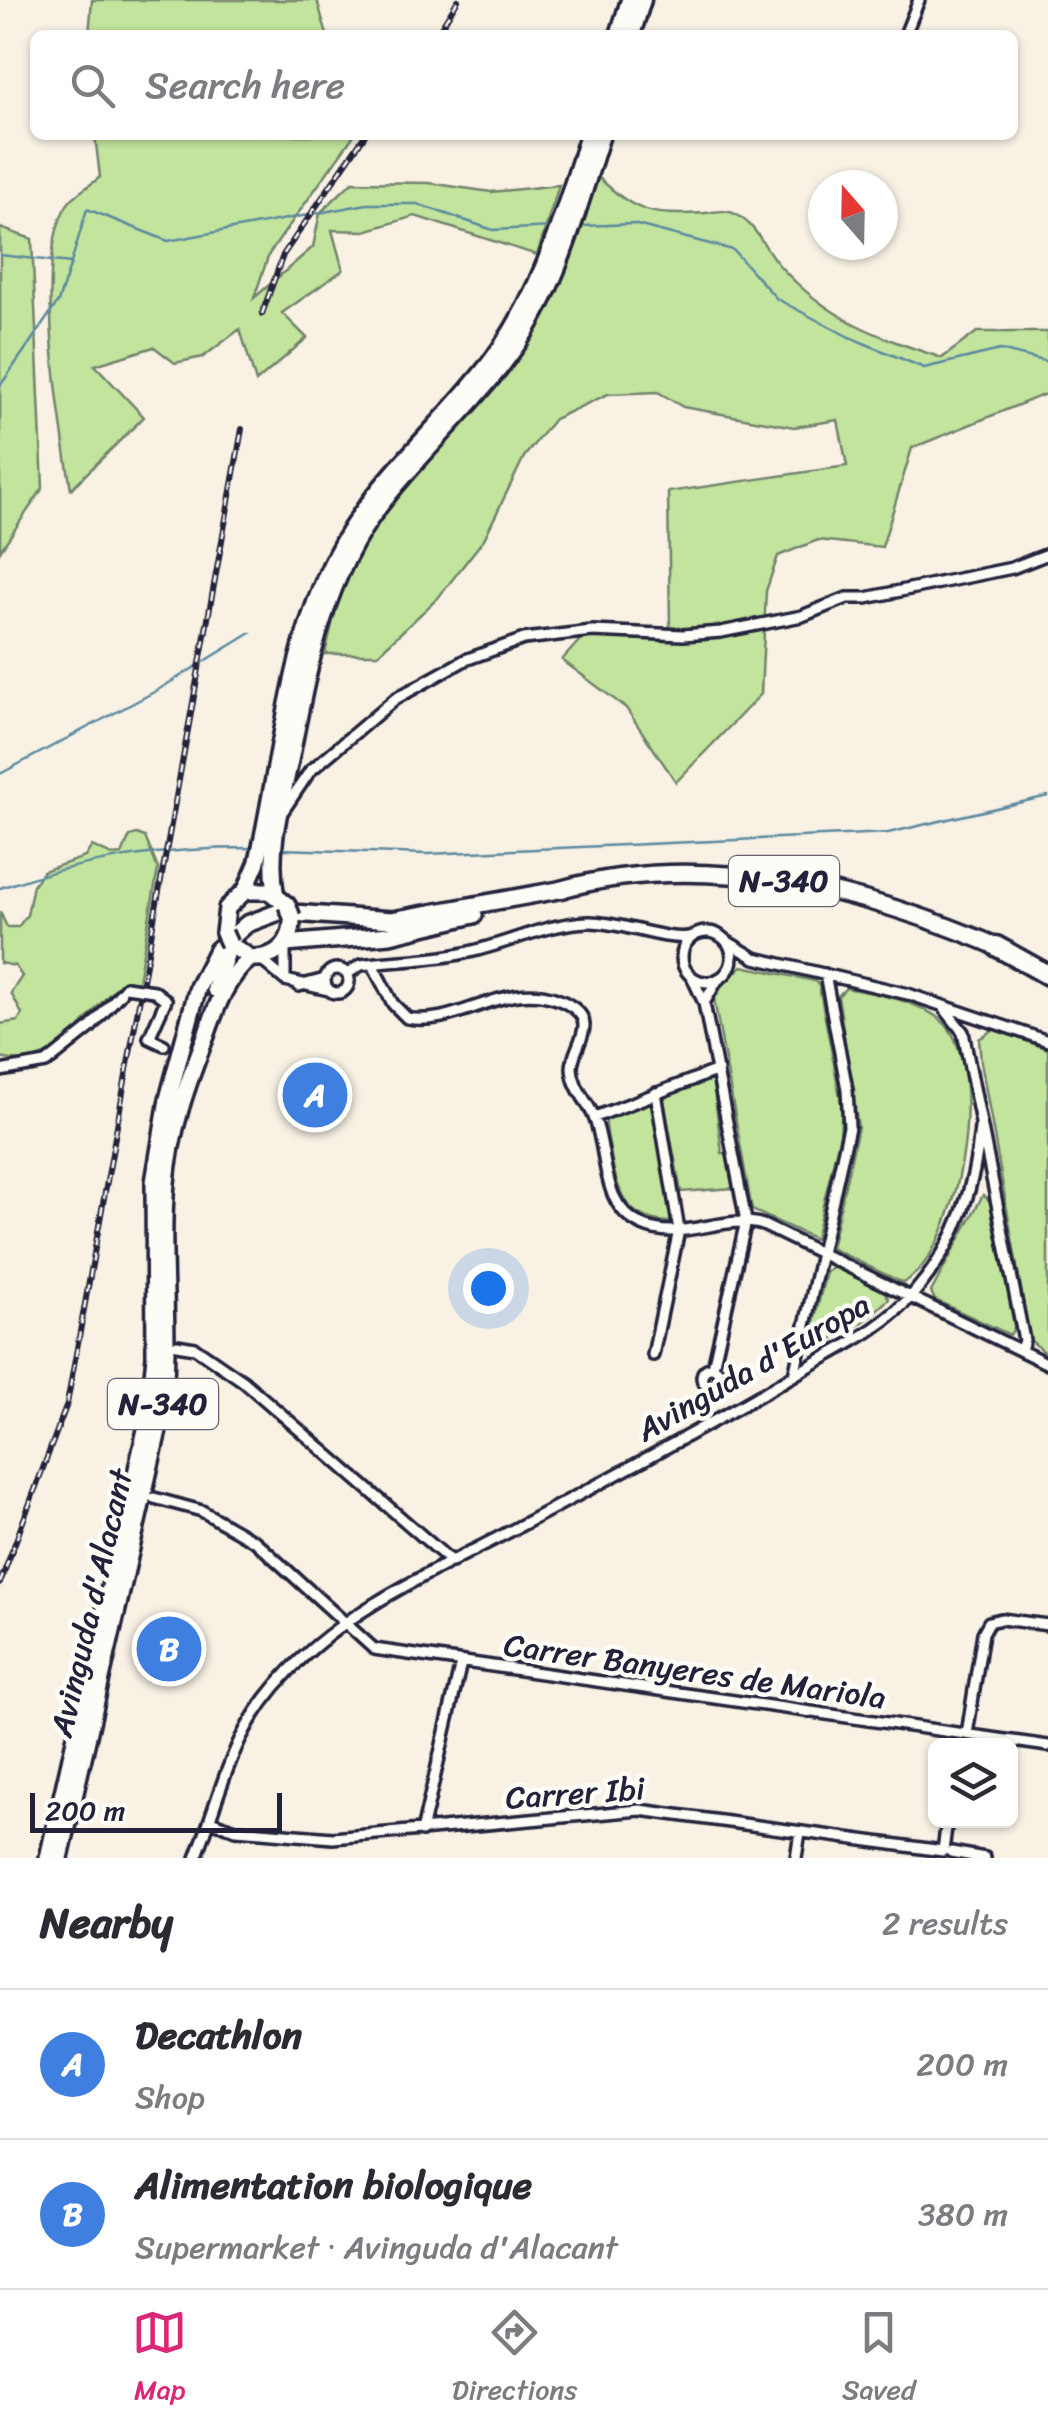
<!DOCTYPE html>
<html lang="en">
<head>
<meta charset="utf-8">
<style>
	body { margin:0; font-family:Sriracha,sans-serif; background:#f7f7f7; color:#2b2b33 }
	.controls { position:absolute; right:30px; bottom:30px; display:grid; overflow:hidden; border-radius:15px; box-shadow:0 2px 8px #0004 }
	.controls button { width:90px; height:90px; display:grid; place-items:center; padding:0; border:0; border-bottom:2px solid #e1e1e2; background:#fff; color:#2b2b33; font:50px sans-serif }
	.compass { position:absolute; left:808px; top:170px; width:90px; height:90px; border-radius:50%; background:#fff; box-shadow:0 2px 8px #0004; rotate:340deg }
	.scale { position:absolute; left:30px; bottom:25px; width:252px; box-sizing:border-box; padding-left:10px; border:5px solid #22223b; border-top:0; font-size:28px; line-height:35px; white-space:nowrap; color:#22223b; -webkit-text-stroke:8px #fdfcf7; paint-order:stroke }
	.you { position:absolute; left:488px; top:1288px; width:35px; height:35px; margin:-25px; border:8px solid #fff; border-radius:50%; background:#1a73e8; box-shadow:0 0 0 15px #1a73e833 }
	.badge { display:grid; place-items:center; width:65px; height:65px; border-radius:50%; background:#db2777; color:#fff; font-size:32px; font-weight:700 }
	.pin { position:absolute; translate:-50% -50%; border:5px solid #fff; box-shadow:0 2px 10px #0006 }
	.list { margin:0; padding:0; list-style:none }
	h2 { display:flex; justify-content:space-between; align-items:center; height:130px; margin:0; padding:0 40px; font-size:42px }
	h2 small { font-size:32px; font-weight:400; color:#7c7c81 }
	.list li { display:grid; grid-template-columns:65px 1fr auto; gap:30px; align-items:center; box-sizing:border-box; height:150px; padding:0 40px; border-top:2px solid #e1e1e2 }
	.list b { display:block; font-size:38px; white-space:nowrap }
	.list p { margin:0; font-size:32px; white-space:nowrap; color:#7c7c81 }
	.list em { font-size:32px; font-style:normal; color:#7c7c81 }
	.icon { flex:none; width:55px; height:55px; fill:none; stroke:currentColor; stroke-width:2; stroke-linecap:round; stroke-linejoin:round }
	.map { position:relative; flex:none; width:1048px; height:1858px; overflow:hidden }
	.search { position:absolute; background:#fff; box-shadow:0 2px 8px #0004; left:30px; right:30px; top:30px; height:110px; display:flex; align-items:center; gap:25px; box-sizing:border-box; padding:0 35px; border-radius:15px; color:#7c7c81; font-size:38px }
	.sheet { height:430px; background:#fff }
	nav { display:flex; justify-content:space-around; align-items:center; box-sizing:border-box; height:140px; border-top:2px solid #e1e1e2; background:#fff; font-size:28px; color:#7c7c81 }
	nav a { display:grid; justify-items:center; gap:5px }
	nav .on { color:#db2777 }
	.map>svg:first-child { display:block }
</style>
</head>
<body>
<div class="map">
<svg width="1048" height="1858" viewBox="0 0 1048 1858">
	<rect width="100%" height="100%" fill="#f8f1e4"/>
	<filter id="ink" filterUnits="userSpaceOnUse"><feTurbulence type="fractalNoise" baseFrequency=".01" numOctaves="2"/><feDisplacementMap in="SourceGraphic" scale="20" xChannelSelector="R" yChannelSelector="G"/><feConvolveMatrix kernelMatrix="1 2 1 2 8 2 1 2 1" color-interpolation-filters="sRGB"/></filter>
	<g filter="url(#ink)">
		<path fill="#c2e49d" stroke="#72836c" stroke-width="2.5" d="M 92,0 L 317,0 L 327,35 L 89,35 Z
			M 95,135 L 354,135 L 269,254 L 254,298 L 313,247 L 320,213 L 352,182 L 429,183 L 491,192 L 559,185 L 537,255 L 415,216 L 365,231 L 332,230 L 343,270 L 282,313 L 307,338 L 256,382 L 240,329 L 203,357 L 175,363 L 154,347 L 95,365 L 144,417 L 71,489 C 61,429 31,248 70,201 C 78,192 91,185 100,177 Z
			M 597,176 C 637,214 651,216 705,213 C 715,212 727,209 735,214 C 757,225 764,248 779,265 C 827,319 876,336 942,358 L 977,332 L 1048,332 L 1048,393 L 912,448 L 882,547 L 818,540 L 778,556 L 766,591 L 761,694 L 676,782 L 626,708 L 562,660 L 586,633 L 670,627 L 668,492 L 847,466 L 838,420 L 794,427 L 683,407 L 658,392 L 608,394 L 554,419 L 524,457 L 484,539 L 438,598 L 378,654 L 325,654 L 349,553 L 516,347 Z
			M 0,228 L 32,239 L 43,488 L 0,551 Z
			M 137,834 L 145,837 L 158,869 L 138,981 L 120,984 C 82,1017 58,1073 0,1058 L 0,1024 L 18,1021 L 22,1014 L 11,993 L 22,976 L 15,966 L 0,963 L 0,912 L 7,927 L 18,927 L 27,915 L 33,885 L 43,871 L 85,857 L 92,846 L 112,855 L 122,854 L 130,836 Z
			M 742,966 L 815,981 L 819,986 L 842,1107 L 840,1134 L 815,1239 L 752,1210 L 714,999 L 714,991 Z
			M 846,988 C 876,994 924,1001 946,1025 C 989,1075 960,1251 903,1283 L 831,1248 L 858,1127 L 838,996 Z
			M 994,1029 L 1048,1049 L 1048,1355 L 1030,1340 L 981,1062 L 979,1039 Z
			M 707,1078 L 713,1081 L 722,1153 L 726,1153 L 733,1188 L 681,1192 L 663,1096 Z
			M 648,1100 L 653,1102 L 673,1222 C 628,1222 618,1196 611,1156 C 609,1143 605,1130 606,1117 Z
			M 983,1195 L 992,1203 L 1016,1325 L 1010,1335 L 935,1300 L 931,1292 Z
			M 834,1267 L 885,1292 L 889,1299 L 863,1322 L 817,1347 L 810,1338 L 826,1272 Z"/>
		<g fill="none" stroke-linecap="round" stroke-linejoin="round">
			<path stroke="#5c89a0" stroke-width="2.5" d="M 581,226 L 633,224 L 733,250 L 777,299 L 849,337 L 924,368 L 1000,350 L 1048,362
				M 0,255 L 71,263 L 87,209 L 168,241 L 367,204 L 417,204 L 493,230 L 553,227
				M 0,386 L 58,302 L 71,263
				M 0,774 L 156,691 L 251,633
				M 281,849 L 427,854 L 888,833 L 1048,796
				M 0,888 C 84,859 164,848 253,848"/>
			<defs>
				<path id="minor" d="M 905,35 L 919,0
					M 281,814 L 310,771 L 395,699 L 465,660 L 524,639 L 592,631 L 683,635 L 721,632 L 802,616 L 847,598 L 866,598 L 1012,568 L 1048,554
					M682 957a25 25 0 1 1 50 0a25 25 0 1 1-50 0Z
					M 725,940 L 755,958 L 908,994 L 1048,1041
					M 285,946 L 285,980
					M 259,958 L 285,980 L 329,990
					M 372,964 L 393,1004 L 407,1018 C 458,1028 504,979 557,999 C 567,1003 583,1011 584,1024 C 585,1038 572,1053 572,1068 C 573,1088 587,1100 594,1117 C 609,1153 599,1205 642,1225 C 681,1243 724,1213 763,1225 L 1048,1364
					M325 981a12 12 0 1 1 24 0a12 12 0 1 1-24 0Z
					M 347,974 L 361,965 C 397,960 434,961 469,952 C 510,943 547,923 589,922 C 621,921 673,945 695,935
					M 693,979 L 704,1003 L 718,979
					M 299,986 L 325,979
					M 154,991 L 166,1000 L 149,1038 L 164,1045
					M 704,1003 L 746,1221 L 713,1367
					M 944,1008 L 963,1032 L 1024,1340 L 1021,1350
					M 0,1071 L 46,1063 L 90,1028 L 126,987
					M 595,1117 L 718,1070
					M 177,1345 L 195,1348 L 243,1381 L 452,1562
					M 653,1355 L 679,1230 L 656,1093
					M702 1377a9 9 0 1 1 18 0a9 9 0 1 1-18 0Z
					M 794,1375 L 849,1127 L 847,1089 L 825,974
					M 154,1498 L 202,1511 L 256,1542 L 374,1649 L 1048,1746
					M 967,1734 L 983,1633 L 989,1622 L 1001,1619 L 1048,1625
					M 210,1821 L 236,1830 L 333,1838 L 640,1810 L 943,1851
					M 422,1831 L 461,1663
					M 943,1851 L 947,1820
					M 951,1852 L 985,1858
					M 196,1858 C 225,1783 230,1732 289,1671 C 348,1609 430,1573 505,1534 C 603,1482 701,1430 796,1374 C 838,1349 882,1330 914,1293 C 955,1246 975,1189 980,1128
					M 796,1858 L 800,1832"/>
				<path id="secondary" d="M 618,35 L 629,0
					M 632,35 L 643,0
					M 245,891 L 257,863 C 280,761 288,647 336,554 C 375,478 443,426 493,358 C 542,292 563,212 588,135
					M 276,894 C 267,847 283,799 292,753 C 309,666 325,578 380,506 C 421,452 473,407 513,351 C 559,288 578,208 602,135"/>
				<path id="primary" d="M 558,890 C 708,848 869,891 1008,951
					M 224,933 L 227,908 L 245,891 L 269,891 L 287,905
					M 286,944 L 390,935 L 474,915
					M 215,989 L 229,944 L 251,958 C 277,959 293,943 292,917
					M 48,1858 L 148,1421 L 155,1356 L 154,1182 L 168,1099 L 198,987 L 217,950 L 247,924 L 279,912 L 392,920 L 564,889
					M 60,1858 L 162,1413 C 172,1336 159,1260 166,1183 C 170,1132 187,1084 206,1036 C 216,1008 226,977 251,958"/>
				<path id="motorway" d="M 996,946 L 1048,975"/>
			</defs>
			<use href="#minor" stroke="#22223b" stroke-width="16"/>
			<use href="#secondary" stroke="#22223b" stroke-width="21"/>
			<use href="#primary" stroke="#22223b" stroke-width="22"/>
			<use href="#motorway" stroke="#22223b" stroke-width="25"/>
			<use href="#minor" stroke="#fdfcf7" stroke-width="9"/>
			<use href="#secondary" stroke="#fdfcf7" stroke-width="14"/>
			<use href="#primary" stroke="#fdfcf7" stroke-width="15"/>
			<use href="#motorway" stroke="#fdfcf7" stroke-width="18"/>
			<defs>
				<path id="rail" d="M 436,35 L 458,0
					M 262,314 L 283,255 L 365,135
					M 0,1583 L 67,1404 L 242,429"/>
			</defs>
			<use href="#rail" stroke="#22223b" stroke-width="6"/>
			<use href="#rail" stroke="#fdfcf7" stroke-width="2.5" stroke-dasharray="8" stroke-linecap="butt"/>
			<defs>
				<path id="minor-bridge" d="M 126,987 L 154,991"/>
				<path id="primary-bridge" d="M 287,905 L 292,917
					M 224,933 L 229,944"/>
			</defs>
			<use href="#minor-bridge" stroke="#22223b" stroke-width="16" stroke-linecap="butt"/>
			<use href="#primary-bridge" stroke="#22223b" stroke-width="22" stroke-linecap="butt"/>
			<use href="#minor-bridge" stroke="#fdfcf7" stroke-width="9"/>
			<use href="#primary-bridge" stroke="#fdfcf7" stroke-width="15"/>
		</g>
	</g>
	<g text-anchor="middle" stroke-width="9" stroke-linejoin="round" paint-order="stroke">
		<g fill="#fdfcf7" stroke="#646373" stroke-width="2.5">
			<rect x="729" y="856" width="110" height="50" rx="8"/>
			<rect x="108" y="1379" width="110" height="50" rx="8"/>
		</g>
		<g font-size="30" font-weight="bold" fill="#22223b">
			<text x="784" y="891">N-340</text>
			<text x="163" y="1414">N-340</text>
		</g>
		<g font-size="32" fill="#22223b" stroke="#fdfcf7">
			<text transform="translate(753 1367) rotate(-30)" y="11">Avinguda d'Europa</text>
			<text transform="translate(91 1603) rotate(-77)" y="11">Avinguda d'Alacant</text>
			<text transform="translate(695 1671) rotate(8)" y="11">Carrer Banyeres de Mariola</text>
			<text transform="translate(575 1793) rotate(-4)" y="11">Carrer Ibi</text>
		</g>
	</g>
</svg>
<div class="controls">
<button><svg class="icon" aria-label="layers" viewBox="0 0 24 24"><path d="M12 4l9 5-9 5-9-5zM3 14l9 5 9-5"/></svg></button>
</div>
<svg class="compass" viewBox="-18 -18 36 36"><path d="M0-13l5 13h-10z" fill="#e53935"/><path d="M0 13l5-13h-10z" fill="#7c7c81"/></svg>
<div class="scale">200 m</div>
<div class="you"></div>
<div class="pin badge" style="left:315px;top:1095px;background:#3f7fe0">A</div>
<div class="pin badge" style="left:169px;top:1649px;background:#3f7fe0">B</div>
<div class="search"><svg class="icon" aria-label="search" viewBox="0 0 24 24"><circle cx="10" cy="10" r="6"/><path d="M15 15l6 6"/></svg>Search here</div>
</div>
<section class="sheet">
<h2>Nearby<small>2 results</small></h2>
<ul class="list">
<li><span class="badge" style="background:#3f7fe0">A</span><div><b>Decathlon</b><p>Shop</p></div><em>200 m</em></li>
<li><span class="badge" style="background:#3f7fe0">B</span><div><b>Alimentation biologique</b><p>Supermarket · Avinguda d'Alacant</p></div><em>380 m</em></li>
</ul>
</section>
<nav>
<a class="on"><svg class="icon" aria-label="map" viewBox="0 0 24 24"><path d="M3 6l6-2 6 2 6-2v14l-6 2-6-2-6 2zM9 4v14M15 6v14"/></svg>Map</a>
<a><svg class="icon" aria-label="directions" viewBox="0 0 24 24"><path d="M12 3l9 9-9 9-9-9zM9 14v-3h6M13 9l2 2-2 2"/></svg>Directions</a>
<a><svg class="icon" aria-label="saved" viewBox="0 0 24 24"><path d="M7 4h10v16l-5-4-5 4z"/></svg>Saved</a>
</nav>
</body>
</html>
